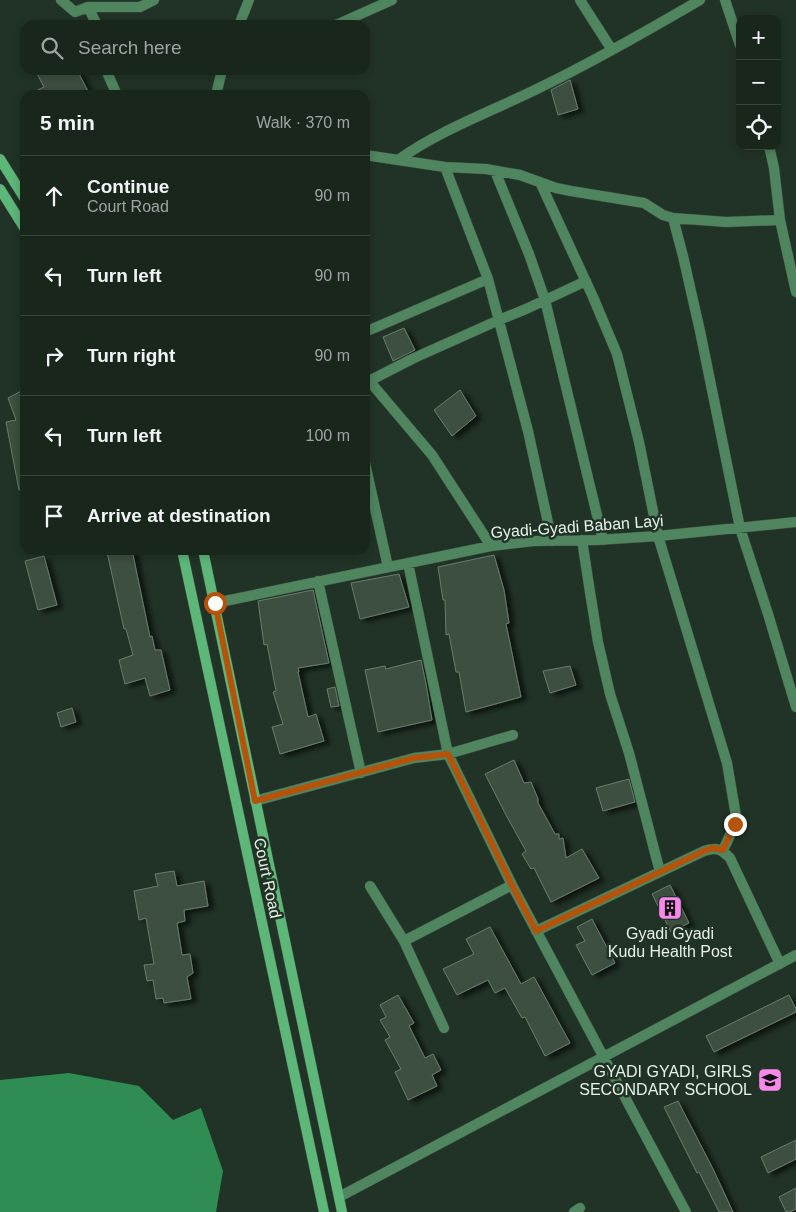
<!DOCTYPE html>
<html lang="en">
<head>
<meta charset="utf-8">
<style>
	body { margin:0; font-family:Arial,sans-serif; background:#222e25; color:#f1f3f6 }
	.controls { position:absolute; right:15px; top:15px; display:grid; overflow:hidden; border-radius:10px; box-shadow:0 2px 8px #0003 }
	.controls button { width:45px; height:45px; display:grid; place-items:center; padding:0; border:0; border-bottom:1px solid #37433b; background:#19261c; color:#f1f3f6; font:25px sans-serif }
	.stop { position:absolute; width:15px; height:15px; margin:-11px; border:4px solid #b45309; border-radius:50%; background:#fff }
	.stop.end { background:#b45309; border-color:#fff; box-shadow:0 1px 5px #0008 }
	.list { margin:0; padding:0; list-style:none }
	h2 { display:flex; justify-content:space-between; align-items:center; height:65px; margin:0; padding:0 20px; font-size:21px }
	h2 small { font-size:16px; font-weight:400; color:#9fa5a3 }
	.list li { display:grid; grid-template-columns:32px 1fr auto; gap:15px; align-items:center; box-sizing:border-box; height:80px; padding:0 20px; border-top:1px solid #37433b }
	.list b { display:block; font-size:19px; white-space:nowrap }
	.list p { margin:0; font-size:16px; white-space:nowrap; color:#9fa5a3 }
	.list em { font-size:16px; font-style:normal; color:#9fa5a3 }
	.icon { flex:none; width:28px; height:28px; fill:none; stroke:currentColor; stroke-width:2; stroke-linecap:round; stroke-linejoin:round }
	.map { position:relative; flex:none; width:796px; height:1212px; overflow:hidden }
	.search { position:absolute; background:#19261c; box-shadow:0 2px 8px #0003; left:20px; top:20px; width:350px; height:55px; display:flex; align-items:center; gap:12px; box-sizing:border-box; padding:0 18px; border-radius:15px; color:#9fa5a3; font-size:19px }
	.panel { position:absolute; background:#19261c; box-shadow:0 2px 8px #0003; left:20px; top:90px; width:350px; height:465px; border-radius:15px }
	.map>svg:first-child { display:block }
</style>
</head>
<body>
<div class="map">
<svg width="796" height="1212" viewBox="0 0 796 1212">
	<defs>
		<filter id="shadow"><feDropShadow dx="5.5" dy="3" stdDeviation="2.5" flood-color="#0009"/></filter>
	</defs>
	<rect width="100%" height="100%" fill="#213326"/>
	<path fill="#2f8c52" d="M 69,1073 L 139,1086 L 173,1120 L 201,1108 L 223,1171 L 216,1212 L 0,1212 L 0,1080 Z"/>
	<path fill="#3c4f41" stroke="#697d6e" filter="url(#shadow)" d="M 35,70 L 77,70 L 90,95 L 27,95 L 44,87 Z
		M 570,80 L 578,109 L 558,115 L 551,90 Z
		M 404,328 L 415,350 L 393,361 L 383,337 Z
		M 25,389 L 25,489 L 19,490 L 6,422 L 16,420 L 8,398 Z
		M 460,390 L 476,416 L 452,436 L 434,410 Z
		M 118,550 L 132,550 L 150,637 L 152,636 L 155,650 L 161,650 L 170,690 L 150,696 L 145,678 L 125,684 L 119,660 L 133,655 L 126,629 L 124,629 L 107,552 Z
		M 494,555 L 504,590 L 509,623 L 506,624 L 521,697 L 466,712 L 459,672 L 456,672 L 449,634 L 446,635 L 445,600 L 443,600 L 438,567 Z
		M 44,556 L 57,605 L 38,610 L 25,561 Z
		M 399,574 L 409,607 L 360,619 L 351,583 Z
		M 313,590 L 329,663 L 298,668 L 299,672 L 298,672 L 308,717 L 316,714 L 324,741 L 280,754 L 272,727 L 283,724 L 273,692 L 276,691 L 267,644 L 264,645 L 258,601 Z
		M 421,660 L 426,684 L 432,720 L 378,732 L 365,670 L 385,666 L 386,669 Z
		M 570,666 L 576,685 L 550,693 L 543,671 Z
		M 335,687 L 339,706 L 331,707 L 327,689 Z
		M 72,708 L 76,722 L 61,727 L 57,713 Z
		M 514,760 L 524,783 L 531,782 L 538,799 L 538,803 L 555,834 L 559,834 L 559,839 L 563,838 L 566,858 L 582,849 L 599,878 L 551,902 L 534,868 L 531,869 L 522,854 L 526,851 L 506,815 L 485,774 Z
		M 629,779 L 635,802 L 603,811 L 596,788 Z
		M 174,871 L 177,886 L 204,881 L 208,906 L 184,910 L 185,921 L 177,923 L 182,955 L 190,954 L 193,973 L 187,977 L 191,999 L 164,1003 L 163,998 L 156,999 L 153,980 L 147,981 L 144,965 L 154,964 L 146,918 L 139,920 L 134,891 L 158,886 L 155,874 Z
		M 670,885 L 689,923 L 671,932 L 652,894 Z
		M 592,919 L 615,963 L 592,975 L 576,945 L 585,941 L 577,927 Z
		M 490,927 L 521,984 L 534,977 L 570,1043 L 545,1056 L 525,1017 L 522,1018 L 505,988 L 495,993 L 488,980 L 457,995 L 443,969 L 474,954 L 466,939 Z
		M 398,995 L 414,1023 L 409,1026 L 425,1058 L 433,1054 L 441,1070 L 432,1075 L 437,1086 L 408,1100 L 395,1072 L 401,1069 L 385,1040 L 390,1037 L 380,1020 L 386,1017 L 380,1005 Z
		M 789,995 L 796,1009 L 796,1012 L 714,1052 L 706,1036 Z
		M 678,1101 L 713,1169 L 733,1212 L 719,1212 L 699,1172 L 697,1173 L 664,1107 Z
		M 796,1140 L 796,1159 L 768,1173 L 761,1157 Z
		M 796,1188 L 796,1209 L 790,1212 L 786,1212 L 779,1197 Z"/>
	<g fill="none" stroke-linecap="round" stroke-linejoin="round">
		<defs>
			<path id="minor" d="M 61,0 L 75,12 L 88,7 L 97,25
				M 580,0 L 612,50
				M 725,0 L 740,45
				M 88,7 L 140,7 L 154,0
				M 239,25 L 249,0
				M 336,25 L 392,0
				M 106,70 L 117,95
				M 216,95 L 222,70
				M 769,146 L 774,168 L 780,220 L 796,292
				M 365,155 L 445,167 L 486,169 L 520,175 L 556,188 L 571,191 L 644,203 L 663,215 L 673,218 L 726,222 L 780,220
				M 398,160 C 440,130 490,112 537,89 C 593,62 647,31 700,0
				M 445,167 L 488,279 L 528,431 L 552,541
				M 495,171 L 529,254 L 545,300 L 603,540
				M 540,182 L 593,297 L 617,354 L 639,442 L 658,536 L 727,763 L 736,816 L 735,825 L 723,850
				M 673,218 L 683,256 L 700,331 L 740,528 L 768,614 L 796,707
				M 365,332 L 488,279
				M 366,377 L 432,455 L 491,546
				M 369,381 L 414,358 L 499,320 L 526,309 L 586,281
				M 365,463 L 388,567
				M 582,540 L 590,592 L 598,642 L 610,694 L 629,753 L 660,872
				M 408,563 L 448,754 L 513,735
				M 318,581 L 361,773
				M 215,603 L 491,546 L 534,541 L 597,540 L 658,536 L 796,522
				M 255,801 L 414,758 L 448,754 L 512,885 L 686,1212
				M 370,886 L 404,941 L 444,1028
				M 536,931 L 704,851 C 717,847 721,849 730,858 L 780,964
				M 404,941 L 512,885
				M 339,1197 L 796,955
				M 574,1212 L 580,1208"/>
			<path id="secondary" d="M 0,159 L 25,199
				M 0,189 L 25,229
				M 182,550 L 236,801 L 324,1212
				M 203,550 L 342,1212"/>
		</defs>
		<use href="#minor" stroke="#3d4e41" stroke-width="11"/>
		<use href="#secondary" stroke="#3d4e41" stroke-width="11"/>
		<use href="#minor" stroke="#4f855f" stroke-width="10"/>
		<use href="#secondary" stroke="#5db779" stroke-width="10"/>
	</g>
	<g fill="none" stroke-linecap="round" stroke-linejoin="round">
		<path stroke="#b45309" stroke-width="6" d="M 215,603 L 255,801 L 414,758 L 448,754 L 512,885 L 536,931 L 704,851 L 712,848 L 723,850 L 735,824"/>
	</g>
	<defs>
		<symbol id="building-square" viewBox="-11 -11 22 22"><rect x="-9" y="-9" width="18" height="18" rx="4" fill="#f888ea" stroke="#213326"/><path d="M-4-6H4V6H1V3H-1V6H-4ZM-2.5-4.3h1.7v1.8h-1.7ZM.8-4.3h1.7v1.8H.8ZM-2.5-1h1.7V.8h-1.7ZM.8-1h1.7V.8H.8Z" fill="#111"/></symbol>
		<symbol id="school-square" viewBox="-11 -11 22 22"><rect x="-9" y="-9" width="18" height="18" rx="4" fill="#f888ea" stroke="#213326"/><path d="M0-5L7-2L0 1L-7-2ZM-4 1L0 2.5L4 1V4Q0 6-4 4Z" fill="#111"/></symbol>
	</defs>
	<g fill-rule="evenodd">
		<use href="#building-square" x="656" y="894" width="28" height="28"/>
		<use href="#school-square" x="756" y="1066" width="28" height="28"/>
	</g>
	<g text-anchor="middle" stroke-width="5" stroke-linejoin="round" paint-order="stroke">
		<g font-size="16" fill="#e6f1e8" stroke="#213326">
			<text transform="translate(577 526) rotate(-4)" y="6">Gyadi-Gyadi Baban Layi</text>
			<text transform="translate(268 878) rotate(78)" y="6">Court Road</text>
		</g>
		<g font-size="16" fill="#e6f1e8" stroke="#213326">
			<text x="670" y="939">Gyadi Gyadi<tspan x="670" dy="18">Kudu Health Post</tspan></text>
			<text x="752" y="1077" text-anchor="end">GYADI GYADI, GIRLS<tspan x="752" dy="18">SECONDARY SCHOOL</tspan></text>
		</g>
	</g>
</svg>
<div class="controls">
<button>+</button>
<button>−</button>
<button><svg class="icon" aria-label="locate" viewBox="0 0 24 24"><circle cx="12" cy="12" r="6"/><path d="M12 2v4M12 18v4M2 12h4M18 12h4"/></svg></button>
</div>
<div class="stop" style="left:215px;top:603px"></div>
<div class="stop end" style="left:735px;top:824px"></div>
<div class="search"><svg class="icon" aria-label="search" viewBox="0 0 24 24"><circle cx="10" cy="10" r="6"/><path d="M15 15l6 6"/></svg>Search here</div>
<section class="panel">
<h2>5 min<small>Walk · 370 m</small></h2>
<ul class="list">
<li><svg class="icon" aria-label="ahead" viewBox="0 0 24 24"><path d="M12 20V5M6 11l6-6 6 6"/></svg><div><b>Continue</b><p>Court Road</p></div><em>90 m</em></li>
<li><svg class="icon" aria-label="left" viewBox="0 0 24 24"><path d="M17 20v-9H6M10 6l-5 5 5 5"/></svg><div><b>Turn left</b></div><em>90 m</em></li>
<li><svg class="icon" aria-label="right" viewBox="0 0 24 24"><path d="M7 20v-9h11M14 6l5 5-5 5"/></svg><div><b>Turn right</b></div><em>90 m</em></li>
<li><svg class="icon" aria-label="left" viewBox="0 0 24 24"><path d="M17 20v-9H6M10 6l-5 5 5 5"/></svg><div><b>Turn left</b></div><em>100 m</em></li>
<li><svg class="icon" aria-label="arrive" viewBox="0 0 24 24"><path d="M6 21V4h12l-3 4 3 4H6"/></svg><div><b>Arrive at destination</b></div></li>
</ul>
</section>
</div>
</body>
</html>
